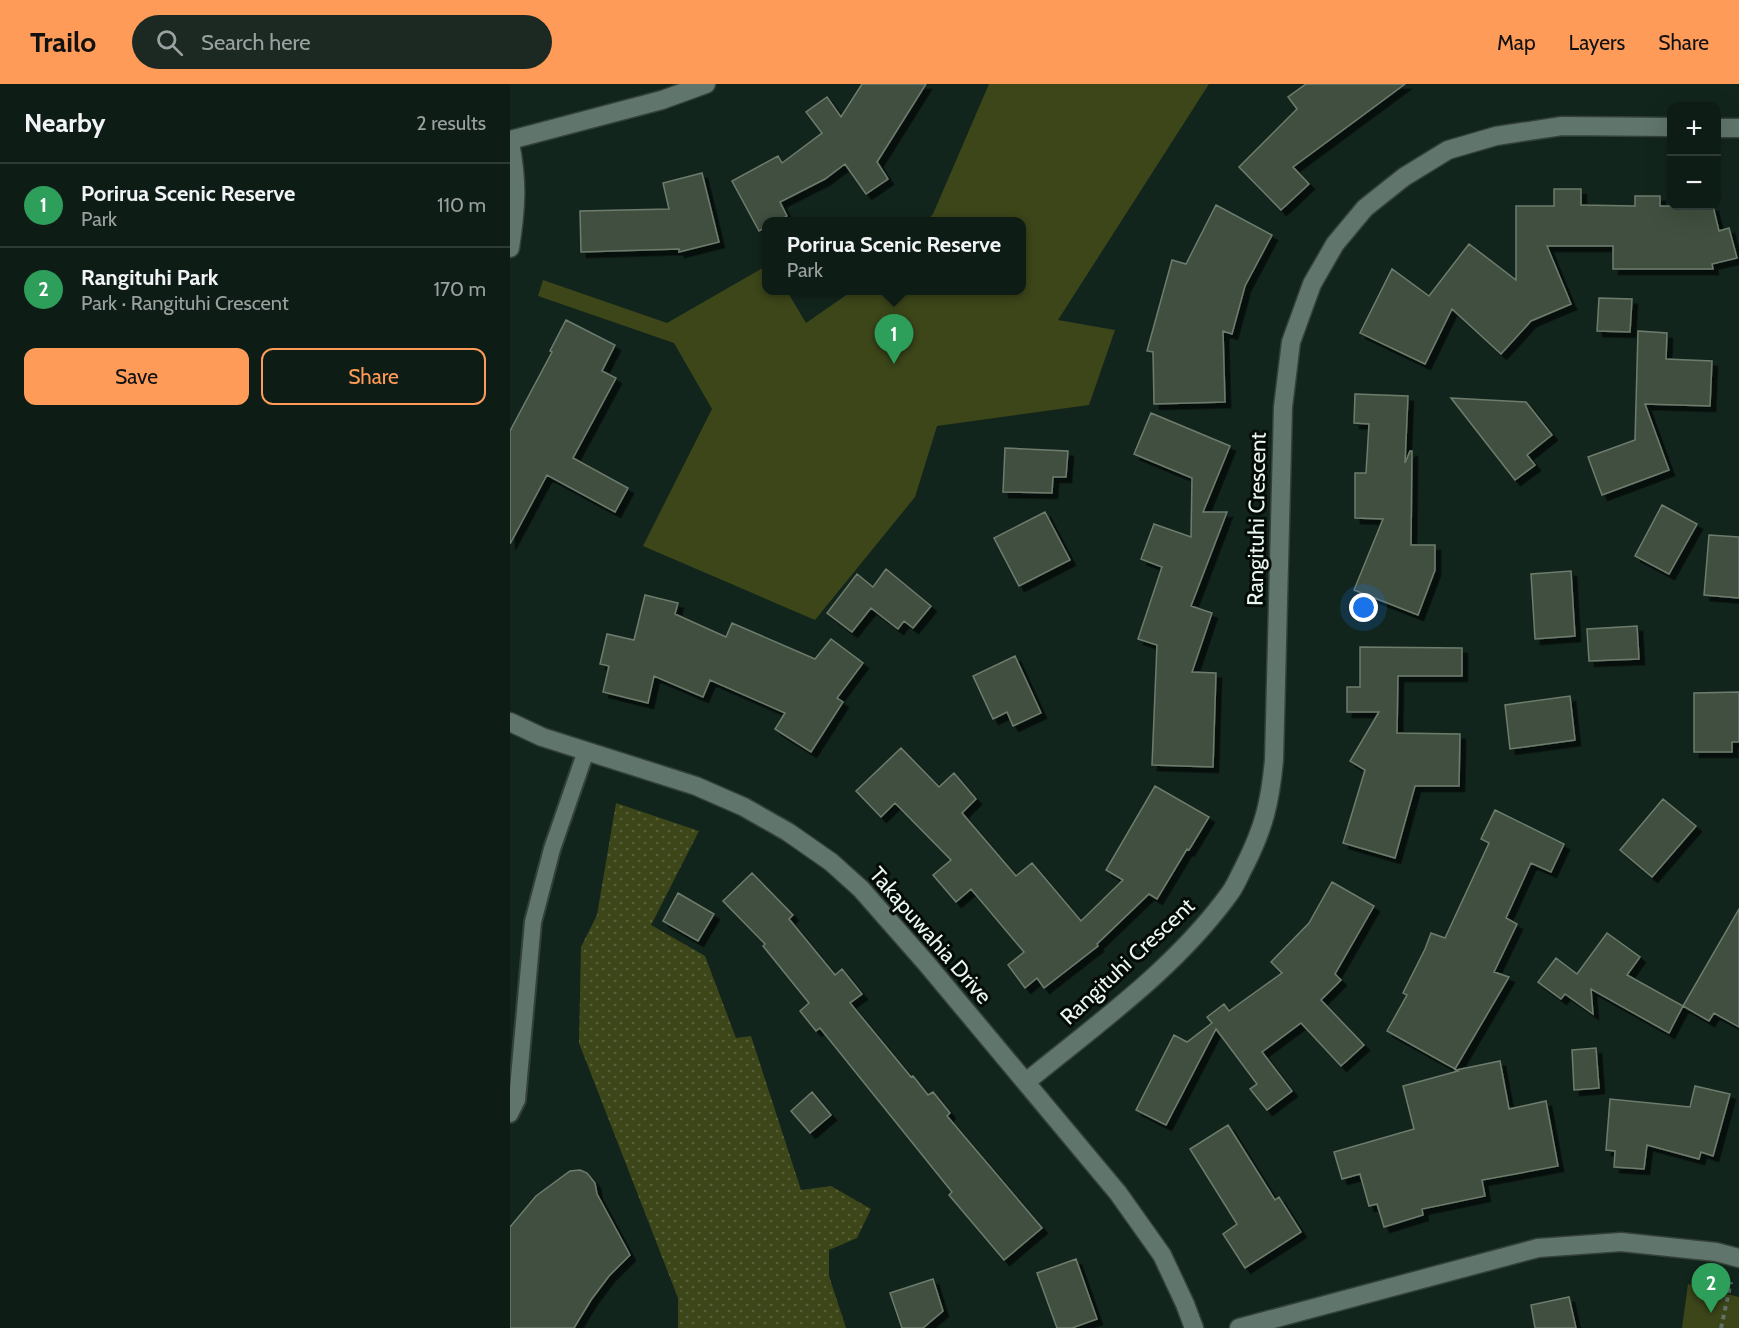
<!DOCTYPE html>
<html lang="en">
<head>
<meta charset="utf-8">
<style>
	body { margin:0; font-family:Cabin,sans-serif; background:#1c2923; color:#f1f3f6 }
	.controls { position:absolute; right:18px; top:18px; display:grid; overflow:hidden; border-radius:12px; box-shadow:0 6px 24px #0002 }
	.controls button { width:54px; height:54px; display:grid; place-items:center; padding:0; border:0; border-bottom:2px solid #2e3a35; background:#0e1c16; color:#f1f3f6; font:30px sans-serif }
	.you { position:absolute; left:854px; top:524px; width:21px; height:21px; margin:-15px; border:4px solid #fff; border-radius:50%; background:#1a73e8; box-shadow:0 0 0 9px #1a73e833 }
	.badge { display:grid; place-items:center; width:39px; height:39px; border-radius:50%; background:#fe9b58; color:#fff; font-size:20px; font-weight:700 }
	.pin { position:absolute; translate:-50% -50px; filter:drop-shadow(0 2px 3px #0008) }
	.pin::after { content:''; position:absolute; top:32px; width:21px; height:18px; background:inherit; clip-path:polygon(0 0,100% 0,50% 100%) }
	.popup { position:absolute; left:252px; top:133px; width:264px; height:78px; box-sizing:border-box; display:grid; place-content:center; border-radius:12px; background:#0e1c16; filter:drop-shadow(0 2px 4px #0005); font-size:20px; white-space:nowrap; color:#9ba1a1 }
	.popup b { font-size:22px; color:#f1f3f6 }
	.popup::after { content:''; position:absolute; left:50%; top:100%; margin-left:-12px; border:12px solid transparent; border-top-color:#0e1c16 }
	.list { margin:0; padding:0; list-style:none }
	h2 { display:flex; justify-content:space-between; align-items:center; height:78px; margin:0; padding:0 24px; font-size:26px }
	h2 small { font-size:20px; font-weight:400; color:#9ba1a1 }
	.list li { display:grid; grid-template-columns:39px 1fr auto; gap:18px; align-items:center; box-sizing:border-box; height:84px; padding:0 24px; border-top:2px solid #2e3a35 }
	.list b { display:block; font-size:22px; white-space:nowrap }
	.list p { margin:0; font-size:20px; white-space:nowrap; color:#9ba1a1 }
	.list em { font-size:20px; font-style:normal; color:#9ba1a1 }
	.actions { display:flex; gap:12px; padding:18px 24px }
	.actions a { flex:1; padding:14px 0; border:2px solid #fe9b58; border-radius:12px; text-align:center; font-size:21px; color:#fe9b58 }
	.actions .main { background:#fe9b58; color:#111 }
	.icon { flex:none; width:33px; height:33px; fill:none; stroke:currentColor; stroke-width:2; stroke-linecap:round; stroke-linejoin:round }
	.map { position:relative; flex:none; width:1229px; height:1244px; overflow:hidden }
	header { display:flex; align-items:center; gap:36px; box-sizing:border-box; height:84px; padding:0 30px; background:#fe9b58; color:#111 }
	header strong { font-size:28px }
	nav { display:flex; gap:33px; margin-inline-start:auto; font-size:21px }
	.search { width:420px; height:54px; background:#1c2923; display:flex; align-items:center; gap:15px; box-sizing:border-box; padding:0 21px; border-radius:33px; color:#9ba1a1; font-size:22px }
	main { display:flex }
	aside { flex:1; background:#0e1c16 }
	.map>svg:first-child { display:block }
</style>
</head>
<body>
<header>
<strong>Trailo</strong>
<div class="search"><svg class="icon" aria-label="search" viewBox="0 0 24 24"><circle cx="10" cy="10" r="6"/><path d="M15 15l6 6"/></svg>Search here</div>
<nav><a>Map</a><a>Layers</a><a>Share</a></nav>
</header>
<main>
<aside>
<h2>Nearby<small>2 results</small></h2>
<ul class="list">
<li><span class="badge" style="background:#2e9e5b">1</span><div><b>Porirua Scenic Reserve</b><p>Park</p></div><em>110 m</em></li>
<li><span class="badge" style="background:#2e9e5b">2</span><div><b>Rangituhi Park</b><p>Park · Rangituhi Crescent</p></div><em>170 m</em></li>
</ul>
<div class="actions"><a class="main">Save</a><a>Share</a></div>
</aside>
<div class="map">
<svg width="1229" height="1244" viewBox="0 0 1229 1244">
	<defs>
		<pattern id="grass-dots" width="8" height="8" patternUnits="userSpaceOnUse" patternTransform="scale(1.5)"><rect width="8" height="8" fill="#3c4619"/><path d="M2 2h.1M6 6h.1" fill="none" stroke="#58613b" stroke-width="1.8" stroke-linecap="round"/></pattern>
		<filter id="shadow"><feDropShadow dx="5.5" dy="5.5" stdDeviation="0" flood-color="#0009"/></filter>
	</defs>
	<rect width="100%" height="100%" fill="#12251d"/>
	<path fill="url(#grass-dots)" d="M 106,719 L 189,747 L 141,841 L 195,872 L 226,954 L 241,952 L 291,1106 L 321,1102 L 361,1125 L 347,1154 L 319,1166 L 319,1192 L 336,1244 L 168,1244 L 168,1214 L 69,959 L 71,863 L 87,831 Z"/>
	<path fill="#3c4619" d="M 479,0 L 699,0 L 548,236 L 605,246 L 579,321 L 427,342 L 405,413 L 305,536 L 133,462 L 202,325 L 164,259 L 28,212 L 33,196 L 157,239 L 256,182 L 256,206 L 277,207 L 296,239 L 342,207 L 512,206 L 512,138 L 416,137 L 423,130 Z
		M 1178,1200 L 1229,1213 L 1229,1244 L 1172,1244 Z"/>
	<path fill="#414f40" stroke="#6e7c6d" stroke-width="1.5" filter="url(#shadow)" d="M 352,0 L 416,0 L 367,78 L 378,95 L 356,110 L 335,80 L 315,95 L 270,118 L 277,132 L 267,138 L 256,138 L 256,143 L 249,147 L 222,97 L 268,72 L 272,79 L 312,49 L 296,28 L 317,13 L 331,33 Z
		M 796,0 L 895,0 L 783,83 L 799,100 L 771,126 L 729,83 L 787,25 L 778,13 Z
		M 192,89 L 209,158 L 169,168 L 169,165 L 71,168 L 70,127 L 159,125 L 153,99 Z
		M 1044,105 L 1071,105 L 1071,121 L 1125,122 L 1125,112 L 1150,112 L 1150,122 L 1203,122 L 1209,147 L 1219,144 L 1227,174 L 1202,180 L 1203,185 L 1103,185 L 1103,162 L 1037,162 L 1061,220 L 1021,237 L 991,270 L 942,225 L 915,280 L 850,249 L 882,185 L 919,212 L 959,160 L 1006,196 L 1006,122 L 1044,122 Z
		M 706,121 L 762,151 L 735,202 L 722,250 L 713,247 L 715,318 L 644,320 L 643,268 L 637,267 L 662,176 L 676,180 Z
		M 1089,214 L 1122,215 L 1120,248 L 1087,247 Z
		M 56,236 L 105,261 L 92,287 L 106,294 L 63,374 L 118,404 L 105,428 L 37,391 L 0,460 L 0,347 L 42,268 L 40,267 Z
		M 1128,247 L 1157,249 L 1156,275 L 1202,277 L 1200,322 L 1135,320 L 1159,386 L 1092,411 L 1078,373 L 1125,356 Z
		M 845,310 L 898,312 L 895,379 L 900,367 L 902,367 L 901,461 L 925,461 L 925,486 L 908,531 L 844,506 L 873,435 L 845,434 L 845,389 L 856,389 L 859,340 L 844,339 Z
		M 941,314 L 1016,318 L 1042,351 L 1017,371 L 1025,381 L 1005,396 Z
		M 641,329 L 720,362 L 693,428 L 717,428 L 681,522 L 702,529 L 682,588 L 706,589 L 703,683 L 642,681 L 647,561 L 628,555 L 652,483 L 631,475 L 644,440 L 681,453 L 682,394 L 624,370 Z
		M 495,364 L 558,367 L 556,393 L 543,393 L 542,409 L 493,408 Z
		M 1152,421 L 1187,440 L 1159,490 L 1125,472 Z
		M 535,428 L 560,476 L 509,502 L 484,454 Z
		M 1199,451 L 1229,453 L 1229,514 L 1194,511 Z
		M 376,485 L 421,522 L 403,544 L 394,537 L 388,545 L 361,524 L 342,548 L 317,529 L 347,490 L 363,503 Z
		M 1061,487 L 1065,552 L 1025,555 L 1021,490 Z
		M 135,511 L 168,519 L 165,530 L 216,553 L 222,539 L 305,575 L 321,555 L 353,579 L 327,614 L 333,618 L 301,668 L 265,645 L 275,629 L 200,596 L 193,613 L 144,592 L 138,619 L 93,608 L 99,582 L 90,580 L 97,550 L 124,556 Z
		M 1127,542 L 1129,575 L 1079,577 L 1077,545 Z
		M 850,563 L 952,564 L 952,592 L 888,592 L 887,649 L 950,650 L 949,702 L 905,702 L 885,774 L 833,759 L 855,686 L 840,677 L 869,628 L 837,628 L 837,603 L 850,603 Z
		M 505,572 L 531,629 L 503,642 L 497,628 L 483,635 L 463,592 Z
		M 1229,608 L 1229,658 L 1222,658 L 1222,668 L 1184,668 L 1184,609 Z
		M 1060,612 L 1065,656 L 1000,665 L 995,621 Z
		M 391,664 L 429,703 L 444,689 L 466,715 L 452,729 L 506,792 L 522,779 L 571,837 L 613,796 L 596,786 L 645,702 L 699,733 L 679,766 L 677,765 L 647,815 L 639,810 L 587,860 L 588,862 L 534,904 L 527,894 L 515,904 L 498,881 L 514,868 L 461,805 L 446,818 L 423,791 L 441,776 L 385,719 L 371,733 L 346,707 Z
		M 1153,715 L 1186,742 L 1142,793 L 1110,766 Z
		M 985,726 L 1054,760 L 1041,788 L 1021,779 L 996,834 L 1007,840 L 984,888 L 999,893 L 945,985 L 877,947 L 897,911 L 893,909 L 915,865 L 921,849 L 935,854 L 979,759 L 971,755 Z
		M 242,789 L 283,831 L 279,835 L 325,891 L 332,885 L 352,910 L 340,919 L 401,993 L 403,992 L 418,1011 L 423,1008 L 440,1029 L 437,1032 L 532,1144 L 494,1176 L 439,1111 L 442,1108 L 310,944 L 306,947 L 290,927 L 299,919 L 253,862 L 255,860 L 213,817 Z
		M 822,798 L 864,822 L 825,890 L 831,896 L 811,916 L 854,961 L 831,982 L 791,939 L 752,968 L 782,1007 L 757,1026 L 740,1005 L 747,1000 L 706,945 L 656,1041 L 626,1026 L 664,951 L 677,958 L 702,939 L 697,933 L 714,920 L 719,927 L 772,889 L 761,878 L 799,839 Z
		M 168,809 L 204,830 L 188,857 L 153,837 Z
		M 1229,825 L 1229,943 L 1204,929 L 1199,937 L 1173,922 Z
		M 1097,849 L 1130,873 L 1117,891 L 1173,922 L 1159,949 L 1081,905 L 1083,930 L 1055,910 L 1051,915 L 1028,898 L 1046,874 L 1067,890 Z
		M 1086,964 L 1089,1004 L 1064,1006 L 1062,966 Z
		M 990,977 L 999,1025 L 1036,1017 L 1048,1082 L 972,1096 L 975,1112 L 912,1125 L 913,1131 L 874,1143 L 867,1120 L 859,1122 L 850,1090 L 832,1095 L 824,1068 L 904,1045 L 893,1002 L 948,987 L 946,986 Z
		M 1185,1002 L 1220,1010 L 1203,1072 L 1191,1068 L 1189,1075 L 1137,1061 L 1134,1085 L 1104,1083 L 1105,1067 L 1096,1066 L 1100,1015 L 1180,1023 Z
		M 302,1008 L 321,1031 L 300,1049 L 281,1027 Z
		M 718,1041 L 765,1116 L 769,1113 L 791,1148 L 735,1184 L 713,1150 L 727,1140 L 680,1065 Z
		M 70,1086 L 77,1089 L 85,1099 L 87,1110 L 120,1171 L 99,1192 L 81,1216 L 64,1244 L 0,1244 L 0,1143 L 26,1112 L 60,1087 Z
		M 566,1175 L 587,1235 L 562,1244 L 547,1244 L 527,1189 Z
		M 423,1195 L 433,1227 L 413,1244 L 392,1244 L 380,1209 Z
		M 1059,1213 L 1066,1244 L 1025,1244 L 1021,1221 Z"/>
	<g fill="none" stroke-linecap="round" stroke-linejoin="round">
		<defs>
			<path id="lane" d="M 0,1030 L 7,1016 L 23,838 L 42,765 L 76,667"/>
			<path id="street" d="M 1206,44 L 1229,44
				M 0,56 L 152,16 L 196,0
				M 0,59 C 8,98 6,125 0,164
				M 0,638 L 32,653 L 186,702 L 234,723 L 278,748 L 321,778 L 351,805 L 416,879 L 608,1109 L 652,1171 L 675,1220 L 684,1244
				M 516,998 C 587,940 666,884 720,809 C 726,801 730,790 735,781 C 754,743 760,719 764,676 L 773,323 L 781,258 L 802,200 L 825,160 L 855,124 L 894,93 L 938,66 L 986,52 L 1052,42 L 1162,43
				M 729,1244 L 1028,1164 L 1111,1158 L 1206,1168 L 1229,1174"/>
		</defs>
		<use href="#lane" stroke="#34413a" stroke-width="20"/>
		<use href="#street" stroke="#34413a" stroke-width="21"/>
		<path stroke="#61716a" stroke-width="4" stroke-dasharray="4.5 4.5" stroke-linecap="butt" d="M 1211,1244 L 1221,1198"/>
		<use href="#lane" stroke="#60756b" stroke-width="16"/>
		<use href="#street" stroke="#60756b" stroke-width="18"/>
	</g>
	<g text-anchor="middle" stroke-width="6" stroke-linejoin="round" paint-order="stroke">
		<g font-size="22" fill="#ebf7f1" stroke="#050c08">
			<text transform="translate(746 435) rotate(-89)" y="8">Rangituhi Crescent</text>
			<text transform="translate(421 851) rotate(49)" y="8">Takapuwahia Drive</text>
			<text transform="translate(617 877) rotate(-43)" y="8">Rangituhi Crescent</text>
		</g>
	</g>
</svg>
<div class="controls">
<button>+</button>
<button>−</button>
</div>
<div class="you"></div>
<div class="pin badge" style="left:384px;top:280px;background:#2e9e5b">1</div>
<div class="popup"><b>Porirua Scenic Reserve</b>Park</div>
<div class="pin badge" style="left:1201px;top:1229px;background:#2e9e5b">2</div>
</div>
</main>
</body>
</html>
